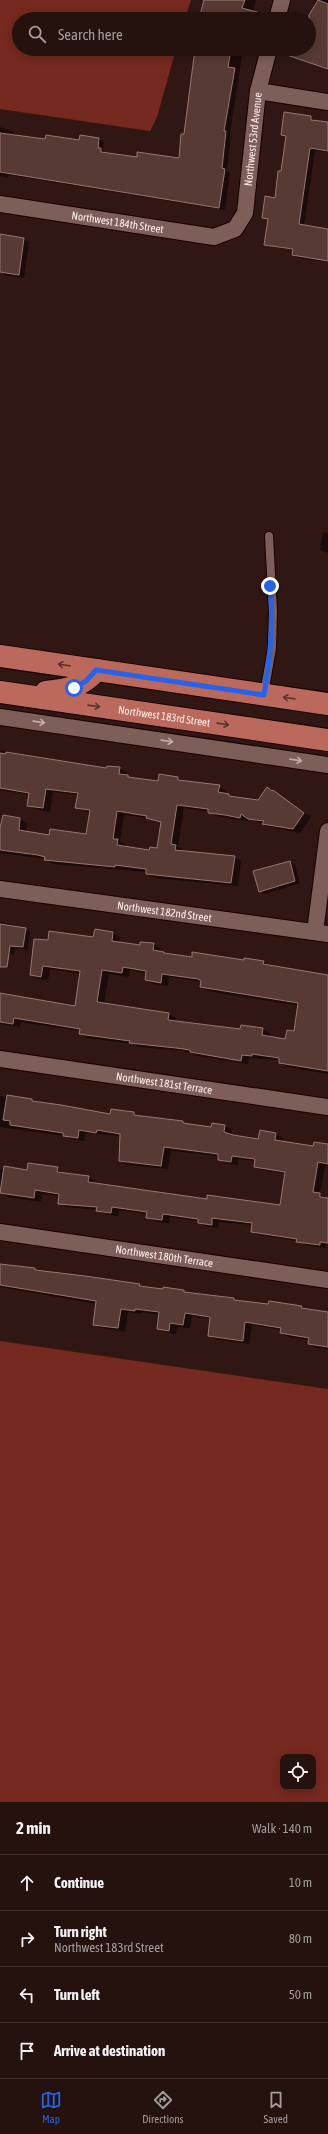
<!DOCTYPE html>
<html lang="en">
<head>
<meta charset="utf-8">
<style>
	body { margin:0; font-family:"Asap Condensed",sans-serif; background:#2d1a17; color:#f1f3f6 }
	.controls { position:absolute; right:12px; bottom:12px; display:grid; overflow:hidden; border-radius:8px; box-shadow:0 2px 10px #0003 }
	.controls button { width:36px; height:36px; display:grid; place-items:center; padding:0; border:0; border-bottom:1px solid #42312e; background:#25110e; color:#f1f3f6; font:20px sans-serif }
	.stop { position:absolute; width:12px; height:12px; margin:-9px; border:3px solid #2563eb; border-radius:50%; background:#fff }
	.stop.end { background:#2563eb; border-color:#fff; box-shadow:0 1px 4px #0008 }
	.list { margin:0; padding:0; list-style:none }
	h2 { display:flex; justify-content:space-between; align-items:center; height:52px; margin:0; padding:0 16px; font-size:17px }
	h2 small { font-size:13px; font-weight:400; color:#a39d9e }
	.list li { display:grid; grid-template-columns:26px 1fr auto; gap:12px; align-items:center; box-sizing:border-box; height:56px; padding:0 16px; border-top:1px solid #42312e }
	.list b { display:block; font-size:15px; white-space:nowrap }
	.list p { margin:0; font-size:13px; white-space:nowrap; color:#a39d9e }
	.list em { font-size:13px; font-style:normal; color:#a39d9e }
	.icon { flex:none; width:22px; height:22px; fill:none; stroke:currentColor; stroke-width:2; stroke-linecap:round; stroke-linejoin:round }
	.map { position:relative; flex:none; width:328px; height:1802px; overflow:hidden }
	.search { position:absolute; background:#25110e; box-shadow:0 2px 10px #0003; left:12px; right:12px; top:12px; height:44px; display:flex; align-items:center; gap:10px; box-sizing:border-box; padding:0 14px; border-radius:22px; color:#a39d9e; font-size:15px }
	.sheet { height:276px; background:#25110e }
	nav { display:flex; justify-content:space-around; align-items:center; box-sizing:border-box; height:56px; border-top:1px solid #42312e; background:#25110e; font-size:11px; color:#a39d9e }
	nav a { display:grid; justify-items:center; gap:2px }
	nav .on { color:#2563eb }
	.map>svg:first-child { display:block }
</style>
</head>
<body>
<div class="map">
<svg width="328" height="1802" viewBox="0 0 328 1802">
	<rect width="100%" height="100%" fill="#311713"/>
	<path fill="#75291f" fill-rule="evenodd" d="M 0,0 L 191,0 L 185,19 L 19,19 L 19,49 L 176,49 L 157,117 L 150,131 L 0,109 Z
		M 0,1341 L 328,1389 L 328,1802 L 0,1802 ZM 283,1757 L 313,1757 L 313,1787 L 283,1787 Z"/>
	<path fill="#0007" fill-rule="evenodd" d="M 205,0 L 256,0 L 251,19 L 200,19 Z
		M 316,0 L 328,0 L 328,70 L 295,57 L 298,49 L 309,49 L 308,19 Z
		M 188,49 L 243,49 L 230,134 L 231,135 L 227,171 L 230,173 L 225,210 L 9,175 L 8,178 L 0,176 L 0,127 L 14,132 L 13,136 L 46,140 L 80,142 L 81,136 L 99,139 L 104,142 L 103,150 L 106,154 L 138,159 L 179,159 L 185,135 L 195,53 Z
		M 311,117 L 316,121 L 328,123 L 328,152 L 315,151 L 304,226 L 328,229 L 328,262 L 298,258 L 293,254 L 293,250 L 271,247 L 265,244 L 269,221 L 263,218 L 276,199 L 282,173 L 287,137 L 282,134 Z
		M 0,235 L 24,239 L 29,242 L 24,278 L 5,275 L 0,272 Z
		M 323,532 L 328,533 L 328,553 L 320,550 Z
		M 0,750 L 107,769 L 108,767 L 120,768 L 127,773 L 127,776 L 132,779 L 159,782 L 178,778 L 184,781 L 219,786 L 226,791 L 226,794 L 234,797 L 259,801 L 273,791 L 311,817 L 300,833 L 270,827 L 248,818 L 248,821 L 233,819 L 216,816 L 208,812 L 184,808 L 178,847 L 183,850 L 182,852 L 234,857 L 241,861 L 238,886 L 154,878 L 147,874 L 147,872 L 53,864 L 46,859 L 0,853 L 0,829 L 4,816 L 20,819 L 27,823 L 26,832 L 50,836 L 87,835 L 91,813 L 76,807 L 78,795 L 53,792 L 50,812 L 35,809 L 28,805 L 30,795 L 0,790 ZM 124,815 L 148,818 L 162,824 L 158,850 L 150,851 L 125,847 L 125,844 L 120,842 Z
		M 290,862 L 295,865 L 300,883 L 265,894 L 260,891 Z
		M 0,922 L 11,924 L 30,932 L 28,950 L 15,948 L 14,955 L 0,952 Z
		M 113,933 L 120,937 L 119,943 L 141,947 L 141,943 L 154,944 L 161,949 L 161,952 L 168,955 L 193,959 L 264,962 L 271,966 L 328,976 L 328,1074 L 287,1067 L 280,1063 L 280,1060 L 249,1058 L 248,1064 L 198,1056 L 184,1051 L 138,1047 L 134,1044 L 87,1038 L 80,1033 L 81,1031 L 21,1022 L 20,1027 L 0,1024 L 0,994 L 76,1008 L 81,974 L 50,969 L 48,980 L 38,979 L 31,975 L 49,942 L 94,938 ZM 130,970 L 147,973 L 146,980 L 153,984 L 168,986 L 169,977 L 202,982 L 201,986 L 208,991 L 299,1006 L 295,1032 L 286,1040 L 269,1037 L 270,1033 L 263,1029 L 241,1030 L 175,1022 L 176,1018 L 168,1014 L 104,1004 L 109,974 L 129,977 Z
		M 0,1096 L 32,1100 L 38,1103 L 111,1115 L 112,1110 L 212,1128 L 212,1124 L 225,1126 L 232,1130 L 231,1135 L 259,1140 L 276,1134 L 283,1138 L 282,1142 L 314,1147 L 328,1145 L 328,1166 L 325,1166 L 320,1194 L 328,1199 L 326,1248 L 304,1245 L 297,1241 L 259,1235 L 252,1231 L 253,1225 L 219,1222 L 218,1228 L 205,1226 L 199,1221 L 170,1217 L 169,1224 L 154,1221 L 147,1218 L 148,1214 L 119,1210 L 118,1216 L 104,1214 L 98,1210 L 66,1207 L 59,1203 L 60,1196 L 42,1194 L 41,1202 L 8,1197 L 0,1190 L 0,1169 L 28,1171 L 57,1168 L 64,1174 L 88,1177 L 95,1181 L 95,1184 L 208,1200 L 281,1206 L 286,1174 L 262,1170 L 255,1167 L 256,1161 L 238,1159 L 238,1165 L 225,1163 L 219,1160 L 219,1156 L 171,1151 L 168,1169 L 126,1165 L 120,1161 L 121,1136 L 86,1133 L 84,1141 L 71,1139 L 65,1136 L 0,1127 Z
		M 0,1265 L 139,1285 L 143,1288 L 163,1290 L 164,1289 L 188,1294 L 234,1299 L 238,1301 L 269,1305 L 269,1302 L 301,1307 L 307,1311 L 328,1314 L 328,1349 L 316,1348 L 309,1344 L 310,1340 L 288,1337 L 281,1333 L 282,1330 L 252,1325 L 249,1344 L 216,1339 L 209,1335 L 211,1319 L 192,1316 L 190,1328 L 177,1327 L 176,1334 L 165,1332 L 158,1328 L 160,1315 L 142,1312 L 142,1314 L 128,1312 L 125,1332 L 101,1328 L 94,1324 L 97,1304 L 0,1287 Z"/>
	<path fill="#583a35" stroke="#987671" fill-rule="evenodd" d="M 204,0 L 245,0 L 242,8 L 268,15 L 267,19 L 199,19 Z
		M 318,0 L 328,4 L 328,69 L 278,52 L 278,49 L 309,49 L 309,15 Z
		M 195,49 L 231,49 L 228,67 L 235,68 L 224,131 L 226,131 L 222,168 L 225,169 L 219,208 L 0,172 L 0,133 L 45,139 L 46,135 L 79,140 L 80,135 L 99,138 L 98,148 L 101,148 L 101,152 L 137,157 L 137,152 L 179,158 L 181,134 L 184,134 L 185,126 Z
		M 284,112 L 311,116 L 311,120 L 328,122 L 328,151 L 310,148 L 299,224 L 328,229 L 328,261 L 292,255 L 293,249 L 264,245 L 268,219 L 262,218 L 265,196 L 275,198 L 278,171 L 281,171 L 286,136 L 281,135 Z
		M 0,234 L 24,238 L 19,275 L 0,272 Z
		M 6,752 L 106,768 L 107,766 L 120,767 L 119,774 L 128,775 L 128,777 L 158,781 L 159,774 L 178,777 L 178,780 L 220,785 L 218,792 L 229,794 L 229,796 L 258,800 L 267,787 L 272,791 L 273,790 L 304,813 L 293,829 L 262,824 L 264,821 L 248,819 L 241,814 L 240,818 L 225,815 L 208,813 L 208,809 L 177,805 L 171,844 L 176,845 L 175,850 L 235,856 L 231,883 L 146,874 L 146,869 L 115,865 L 115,867 L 44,860 L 45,857 L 38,855 L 0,850 L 0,828 L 3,815 L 20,818 L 19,830 L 49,835 L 50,829 L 86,834 L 90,810 L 75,808 L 78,793 L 46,789 L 43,808 L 27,806 L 29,793 L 0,788 L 0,753 L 6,754 ZM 117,811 L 147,816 L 146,818 L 161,822 L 157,848 L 150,847 L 149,850 L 117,845 L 118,839 L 113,839 Z
		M 290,861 L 295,881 L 259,892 L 253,871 Z
		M 0,924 L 26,928 L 23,947 L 10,946 L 7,967 L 0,967 Z
		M 95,929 L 113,932 L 112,941 L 140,945 L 140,942 L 154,943 L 153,950 L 164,952 L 164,953 L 192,957 L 192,952 L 244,960 L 244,958 L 264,961 L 263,964 L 328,975 L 328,1071 L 279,1063 L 279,1058 L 252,1054 L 252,1056 L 242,1055 L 241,1061 L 190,1052 L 190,1050 L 176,1048 L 129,1043 L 130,1041 L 79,1034 L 80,1029 L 14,1018 L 13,1024 L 0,1022 L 0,993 L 75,1006 L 80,971 L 43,966 L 41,977 L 30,975 L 34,939 L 48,940 L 49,931 L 93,937 ZM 123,967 L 146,971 L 145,980 L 161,983 L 162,974 L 198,979 L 201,981 L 200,987 L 298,1003 L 294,1031 L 287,1030 L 285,1039 L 262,1035 L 263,1028 L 241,1025 L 240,1029 L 168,1020 L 169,1013 L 97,1002 L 102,970 L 122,973 Z
		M 7,1095 L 32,1099 L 32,1101 L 61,1105 L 110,1114 L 111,1109 L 134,1112 L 134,1115 L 183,1121 L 183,1123 L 211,1127 L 212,1123 L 225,1125 L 224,1132 L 233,1135 L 258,1139 L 260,1130 L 276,1133 L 275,1140 L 313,1146 L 314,1142 L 328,1144 L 328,1164 L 318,1162 L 313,1192 L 320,1193 L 320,1197 L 328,1198 L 328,1243 L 320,1242 L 320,1245 L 296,1242 L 297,1239 L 251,1232 L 252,1223 L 212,1218 L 212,1225 L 198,1223 L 198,1219 L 163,1214 L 162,1220 L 146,1218 L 147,1212 L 112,1207 L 111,1213 L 96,1211 L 97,1207 L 58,1204 L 59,1194 L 35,1190 L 34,1198 L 0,1193 L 4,1166 L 27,1170 L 28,1163 L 58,1167 L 57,1172 L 89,1176 L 88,1182 L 207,1199 L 207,1195 L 280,1205 L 285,1172 L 254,1167 L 255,1159 L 232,1156 L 231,1162 L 218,1160 L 218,1154 L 164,1147 L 161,1166 L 119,1161 L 120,1134 L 97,1130 L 96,1133 L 79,1130 L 78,1138 L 63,1136 L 63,1133 L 10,1125 L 10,1121 L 3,1120 Z
		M 0,1264 L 35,1268 L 35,1270 L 85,1276 L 140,1284 L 139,1286 L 163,1289 L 163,1287 L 184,1290 L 184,1292 L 234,1298 L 234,1300 L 268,1304 L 269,1301 L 302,1306 L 301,1308 L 328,1312 L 328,1347 L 308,1344 L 309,1338 L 280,1333 L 281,1328 L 245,1322 L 243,1341 L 208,1336 L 210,1317 L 185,1313 L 183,1325 L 170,1323 L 169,1331 L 157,1329 L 159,1312 L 135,1309 L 135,1311 L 121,1309 L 118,1328 L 93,1325 L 96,1301 L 0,1285 Z"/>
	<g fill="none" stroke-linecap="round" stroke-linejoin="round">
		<defs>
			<path id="service" d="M 264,694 L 272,648 L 273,611 L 269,536"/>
			<g id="minor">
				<path d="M 277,19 L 282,0"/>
				<path d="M 258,91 L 328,102"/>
				<path id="s1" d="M 0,204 L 214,237 L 235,229 L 245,213 L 258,91 L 269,49"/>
				<path d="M 0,717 L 328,765"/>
				<path id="s2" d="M 0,889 L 328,934"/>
				<path d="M 315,932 L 328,831"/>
				<path id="s3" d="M 0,1059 L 328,1107"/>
				<path id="s4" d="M 0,1232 L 328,1280"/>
			</g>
			<g id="primary">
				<path d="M 0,656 L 328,704"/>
				<path id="s5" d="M 0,692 L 328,740"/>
				<path d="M 46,692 C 69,689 80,688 97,670"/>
			</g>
		</defs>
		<use href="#service" stroke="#170201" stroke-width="10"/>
		<use href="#minor" stroke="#170201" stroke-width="18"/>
		<use href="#primary" stroke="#170201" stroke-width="24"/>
		<use href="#service" stroke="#7e5e59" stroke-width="8"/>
		<use href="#minor" stroke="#7e5e59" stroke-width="16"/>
		<use href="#primary" stroke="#bb695d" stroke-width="22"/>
	</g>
	<defs><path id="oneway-shaft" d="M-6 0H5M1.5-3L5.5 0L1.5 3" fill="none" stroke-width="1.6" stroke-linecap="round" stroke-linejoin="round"/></defs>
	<g stroke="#5d332d">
		<use href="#oneway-shaft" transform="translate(64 665) rotate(-172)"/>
		<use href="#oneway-shaft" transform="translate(289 698) rotate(-172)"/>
		<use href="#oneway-shaft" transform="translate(94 706) rotate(8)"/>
		<use href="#oneway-shaft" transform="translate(223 724) rotate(8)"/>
	</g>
	<g stroke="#c4ada9">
		<use href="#oneway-shaft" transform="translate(39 722) rotate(8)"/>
		<use href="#oneway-shaft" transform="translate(167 741) rotate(8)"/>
		<use href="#oneway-shaft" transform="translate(296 760) rotate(8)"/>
	</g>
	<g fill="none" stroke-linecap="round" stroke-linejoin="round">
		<path stroke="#2563eb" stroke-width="5" d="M 74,688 L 86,681 L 96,670 L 264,695 C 270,658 274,623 270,586"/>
	</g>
	<g text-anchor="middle" stroke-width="3.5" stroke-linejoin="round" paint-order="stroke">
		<g font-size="11" fill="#fdeeeb" stroke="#110605">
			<text dy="4" stroke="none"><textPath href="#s1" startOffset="332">Northwest 53rd Avenue</textPath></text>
			<text dy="4" stroke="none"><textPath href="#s1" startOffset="119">Northwest 184th Street</textPath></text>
			<text dy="4" stroke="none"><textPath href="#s5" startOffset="166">Northwest 183rd Street</textPath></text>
			<text dy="4" stroke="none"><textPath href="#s2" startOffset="166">Northwest 182nd Street</textPath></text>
			<text dy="4" stroke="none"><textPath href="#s3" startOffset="166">Northwest 181st Terrace</textPath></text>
			<text dy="4" stroke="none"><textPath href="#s4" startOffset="166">Northwest 180th Terrace</textPath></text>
		</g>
	</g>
</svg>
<div class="controls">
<button><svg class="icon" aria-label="locate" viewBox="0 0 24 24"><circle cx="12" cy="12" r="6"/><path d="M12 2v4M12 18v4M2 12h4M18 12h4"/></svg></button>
</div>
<div class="stop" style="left:74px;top:688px"></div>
<div class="stop end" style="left:270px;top:586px"></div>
<div class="search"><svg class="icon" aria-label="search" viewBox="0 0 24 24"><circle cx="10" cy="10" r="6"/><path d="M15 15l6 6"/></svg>Search here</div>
</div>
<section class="sheet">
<h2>2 min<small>Walk · 140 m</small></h2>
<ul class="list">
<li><svg class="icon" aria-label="ahead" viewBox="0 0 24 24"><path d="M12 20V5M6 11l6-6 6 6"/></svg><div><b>Continue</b></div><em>10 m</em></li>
<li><svg class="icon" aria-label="right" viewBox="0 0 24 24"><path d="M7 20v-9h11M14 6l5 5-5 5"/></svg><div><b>Turn right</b><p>Northwest 183rd Street</p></div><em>80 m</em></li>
<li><svg class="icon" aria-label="left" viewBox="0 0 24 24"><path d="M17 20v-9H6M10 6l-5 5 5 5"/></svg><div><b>Turn left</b></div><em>50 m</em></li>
<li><svg class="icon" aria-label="arrive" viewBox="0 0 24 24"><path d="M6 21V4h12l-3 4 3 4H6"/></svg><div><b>Arrive at destination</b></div></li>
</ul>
</section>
<nav>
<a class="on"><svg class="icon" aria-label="map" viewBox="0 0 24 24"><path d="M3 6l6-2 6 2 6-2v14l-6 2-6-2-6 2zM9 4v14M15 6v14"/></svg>Map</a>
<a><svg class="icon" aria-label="directions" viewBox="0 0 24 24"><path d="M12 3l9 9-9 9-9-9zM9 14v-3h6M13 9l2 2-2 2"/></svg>Directions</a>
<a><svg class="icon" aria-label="saved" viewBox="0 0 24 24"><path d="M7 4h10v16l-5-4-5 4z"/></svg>Saved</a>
</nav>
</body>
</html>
